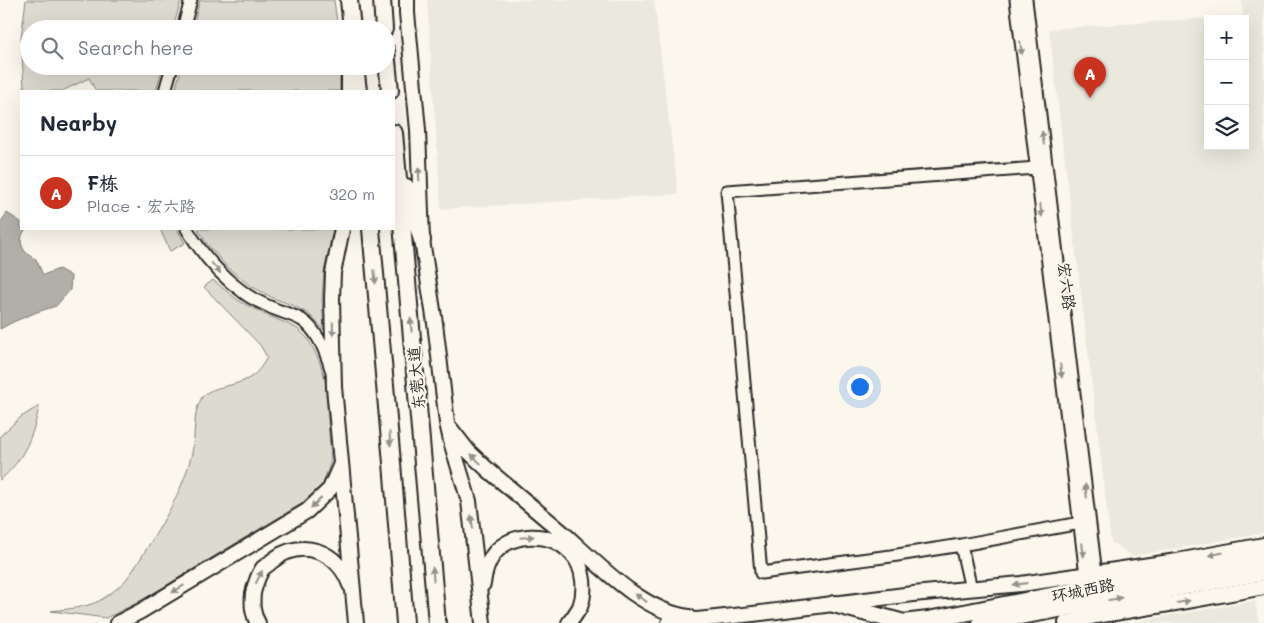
<!DOCTYPE html>
<html lang="en">
<head>
<meta charset="utf-8">
<style>
	body { margin:0; font-family:Mali,"LXGW WenKai TC",sans-serif; background:#f6f6f7; color:#1f2937 }
	.controls { position:absolute; right:15px; top:15px; display:grid; overflow:hidden; border-radius:0px; box-shadow:0 5px 20px #0002 }
	.controls button { width:45px; height:45px; display:grid; place-items:center; padding:0; border:0; border-bottom:1px solid #e0e1e3; background:#fff; color:#1f2937; font:25px sans-serif }
	.you { position:absolute; left:859px; top:386px; width:18px; height:18px; margin:-12px; border:4px solid #fff; border-radius:50%; background:#1a73e8; box-shadow:0 0 0 8px #1a73e833 }
	.badge { display:grid; place-items:center; width:32px; height:32px; border-radius:50%; background:#c8321e; color:#fff; font-size:16px; font-weight:700 }
	.pin { position:absolute; translate:-50% -41px; filter:drop-shadow(0 1px 2px #0008) }
	.pin::after { content:''; position:absolute; top:26px; width:18px; height:15px; background:inherit; clip-path:polygon(0 0,100% 0,50% 100%) }
	.list { margin:0; padding:0; list-style:none }
	h2 { display:flex; justify-content:space-between; align-items:center; height:65px; margin:0; padding:0 20px; font-size:21px }
	h2 small { font-size:16px; font-weight:400; color:#747a83 }
	.list li { display:grid; grid-template-columns:32px 1fr auto; gap:15px; align-items:center; box-sizing:border-box; height:75px; padding:0 20px; border-top:1px solid #e0e1e3 }
	.list b { display:block; font-size:19px; white-space:nowrap }
	.list p { margin:0; font-size:16px; white-space:nowrap; color:#747a83 }
	.list em { font-size:16px; font-style:normal; color:#747a83 }
	.icon { flex:none; width:28px; height:28px; fill:none; stroke:currentColor; stroke-width:2; stroke-linecap:round; stroke-linejoin:round }
	.map { position:relative; flex:none; width:1264px; height:623px; overflow:hidden }
	.search { position:absolute; background:#fff; box-shadow:0 5px 20px #0002; left:20px; top:20px; width:375px; height:55px; display:flex; align-items:center; gap:12px; box-sizing:border-box; padding:0 18px; border-radius:28px; color:#747a83; font-size:19px }
	.panel { position:absolute; background:#fff; box-shadow:0 5px 20px #0002; left:20px; top:90px; width:375px; height:140px; border-radius:0px }
	.map>svg:first-child { display:block }
</style>
</head>
<body>
<div class="map">
<svg width="1264" height="623" viewBox="0 0 1264 623">
	<rect width="100%" height="100%" fill="#fbf7ec"/>
	<filter id="ink" filterUnits="userSpaceOnUse"><feTurbulence type="fractalNoise" baseFrequency=".02" numOctaves="2"/><feDisplacementMap in="SourceGraphic" scale="10" xChannelSelector="R" yChannelSelector="G"/><feConvolveMatrix kernelMatrix="1 2 1 2 8 2 1 2 1" color-interpolation-filters="sRGB"/></filter>
	<g filter="url(#ink)">
		<path fill="#ebe8de" fill-rule="evenodd" d="M 427,0 L 654,0 L 678,194 L 441,209 Z
			M 1242,0 L 1264,0 L 1264,533 L 1133,556 L 1111,542 L 1049,29 L 1243,16 ZM 1208,19 L 1245,19 L 1245,146 L 1208,146 Z
			M 1255,601 L 1259,623 L 1135,623 L 1143,620 Z"/>
		<path fill="#dddad0" stroke="#84827e" d="M 26,0 L 181,0 L 173,29 L 29,29 L 29,66 L 163,66 L 156,91 L 96,91 L 89,78 L 62,91 L 26,91 L 24,87 L 21,38 Z
			M 200,0 L 334,0 L 338,29 L 192,29 Z
			M 182,66 L 340,66 L 340,91 L 175,91 Z
			M 160,229 L 177,229 L 185,243 L 170,251 Z
			M 198,229 L 333,229 L 324,272 L 322,299 L 324,330 L 309,314 L 294,306 L 273,298 L 249,285 L 227,267 L 207,244 Z
			M 213,280 L 239,301 L 266,315 L 286,323 L 298,329 L 308,339 L 319,360 L 325,378 L 331,461 L 323,484 L 301,504 L 137,603 L 106,618 L 51,611 C 67,609 84,608 99,601 C 106,597 118,588 123,583 C 133,572 141,558 149,545 C 167,516 184,487 192,453 C 196,435 192,413 202,397 C 206,392 212,390 218,388 C 242,382 255,381 267,357 L 260,345 L 204,287 Z
			M 39,406 C 34,435 23,461 0,480 L 0,436 L 21,417 Z"/>
		<path fill="#b1afa7" stroke="#7b7a75" d="M 7,213 L 21,222 L 21,229 L 26,229 C 16,241 23,254 36,259 L 43,275 L 59,269 L 71,276 L 70,290 L 56,306 L 37,312 L 13,322 L 0,329 L 0,223 Z"/>
		<g fill="none" stroke-linecap="round" stroke-linejoin="round">
			<defs>
				<path id="minor" d="M 1016,0 L 1086,575
					M 1026,0 L 1096,574
					M 183,29 L 191,0
					M 165,91 L 172,66
					M 1036,168 L 727,191 L 761,573 L 891,556 L 961,545 L 1080,523
					M 187,229 C 202,254 219,275 243,292 C 250,298 261,303 270,307 C 280,312 292,314 302,320 C 317,330 326,352 331,369
					M 961,545 L 971,589"/>
				<path id="major" d="M 407,0 L 407,13 L 418,130 L 422,240 L 435,323 L 447,423 L 452,445 L 469,501 L 483,623
					M 349,91 L 349,67
					M 342,229 L 333,273 L 332,299 L 334,387 L 356,623
					M 450,428 L 468,451 L 487,469 C 512,490 538,512 563,533 C 598,564 641,611 689,617
					M 483,584 C 484,574 487,564 493,555 C 511,531 551,531 571,553 C 578,560 582,571 583,580 C 584,589 583,599 580,607 C 577,612 573,618 569,623
					M 118,623 L 141,611 L 307,511 L 330,489 L 340,466
					M 258,623 C 252,613 252,604 253,593 C 255,585 258,575 263,568 C 266,566 270,563 272,561 C 301,537 338,551 350,585
					M 669,623 L 753,614 L 913,594 L 1021,584 L 1177,561 L 1264,545
					M 1066,623 L 1096,616 L 1187,601 L 1264,587"/>
				<path id="highway" d="M 349,0 L 352,29
					M 382,0 L 384,29
					M 386,51 L 390,91
					M 355,66 L 358,91
					M 394,133 L 437,623
					M 406,187 L 422,240
					M 371,229 L 392,463 L 405,623
					M 834,604 L 904,623
					M 903,623 L 928,620 L 1092,588 L 1264,556
					M 981,623 L 1264,572"/>
			</defs>
			<use href="#minor" stroke="#2b2b2b" stroke-width="15"/>
			<use href="#major" stroke="#2b2b2b" stroke-width="18"/>
			<use href="#highway" stroke="#2b2b2b" stroke-width="20"/>
			<use href="#minor" stroke="#fbf7ec" stroke-width="11"/>
			<use href="#major" stroke="#fbf7ec" stroke-width="14"/>
			<use href="#highway" stroke="#fbf7ec" stroke-width="16"/>
		</g>
		<defs><path id="oneway-solid" d="M-6-.8H1V-3.2L6.5 0L1 3.2V.8H-6Z" transform="scale(1.25)"/></defs>
		<g fill="#93918c">
			<use href="#oneway-solid" transform="translate(1021 48) rotate(83)"/>
			<use href="#oneway-solid" transform="translate(1043 138) rotate(-97)"/>
			<use href="#oneway-solid" transform="translate(419 174) rotate(-92)"/>
			<use href="#oneway-solid" transform="translate(1041 210) rotate(83)"/>
			<use href="#oneway-solid" transform="translate(216 268) rotate(49)"/>
			<use href="#oneway-solid" transform="translate(375 277) rotate(85)"/>
			<use href="#oneway-solid" transform="translate(411 325) rotate(-95)"/>
			<use href="#oneway-solid" transform="translate(333 329) rotate(88)"/>
			<use href="#oneway-solid" transform="translate(1061 371) rotate(83)"/>
			<use href="#oneway-solid" transform="translate(390 439) rotate(85)"/>
			<use href="#oneway-solid" transform="translate(476 459) rotate(-136)"/>
			<use href="#oneway-solid" transform="translate(1086 491) rotate(-97)"/>
			<use href="#oneway-solid" transform="translate(316 503) rotate(137)"/>
			<use href="#oneway-solid" transform="translate(472 522) rotate(-98)"/>
			<use href="#oneway-solid" transform="translate(527 537) rotate(-5)"/>
			<use href="#oneway-solid" transform="translate(1083 550) rotate(83)"/>
			<use href="#oneway-solid" transform="translate(1216 554) rotate(169)"/>
			<use href="#oneway-solid" transform="translate(433 574) rotate(-95)"/>
			<use href="#oneway-solid" transform="translate(259 577) rotate(-63)"/>
			<use href="#oneway-solid" transform="translate(1020 584) rotate(173)"/>
			<use href="#oneway-solid" transform="translate(178 589) rotate(149)"/>
			<use href="#oneway-solid" transform="translate(641 598) rotate(-146)"/>
			<use href="#oneway-solid" transform="translate(1115 599) rotate(-10)"/>
			<use href="#oneway-solid" transform="translate(1183 602) rotate(-10)"/>
		</g>
	</g>
	<g text-anchor="middle" stroke-width="4.5" stroke-linejoin="round" paint-order="stroke">
		<g font-size="16" fill="#2b2b2b" stroke="#fbf7ec">
			<text transform="translate(1067 286) rotate(83)" y="6">宏六路</text>
			<text transform="translate(416 378) rotate(-95)" y="6">东莞大道</text>
			<text transform="translate(1083 590) rotate(-11)" y="6">环城西路</text>
		</g>
	</g>
</svg>
<div class="controls">
<button>+</button>
<button>−</button>
<button><svg class="icon" aria-label="layers" viewBox="0 0 24 24"><path d="M12 4l9 5-9 5-9-5zM3 14l9 5 9-5"/></svg></button>
</div>
<div class="you"></div>
<div class="pin badge" style="left:1090px;top:98px">A</div>
<div class="search"><svg class="icon" aria-label="search" viewBox="0 0 24 24"><circle cx="10" cy="10" r="6"/><path d="M15 15l6 6"/></svg>Search here</div>
<section class="panel">
<h2>Nearby<small></small></h2>
<ul class="list">
<li><span class="badge">A</span><div><b>F栋</b><p>Place · 宏六路</p></div><em>320 m</em></li>
</ul>
</section>
</div>
</body>
</html>
